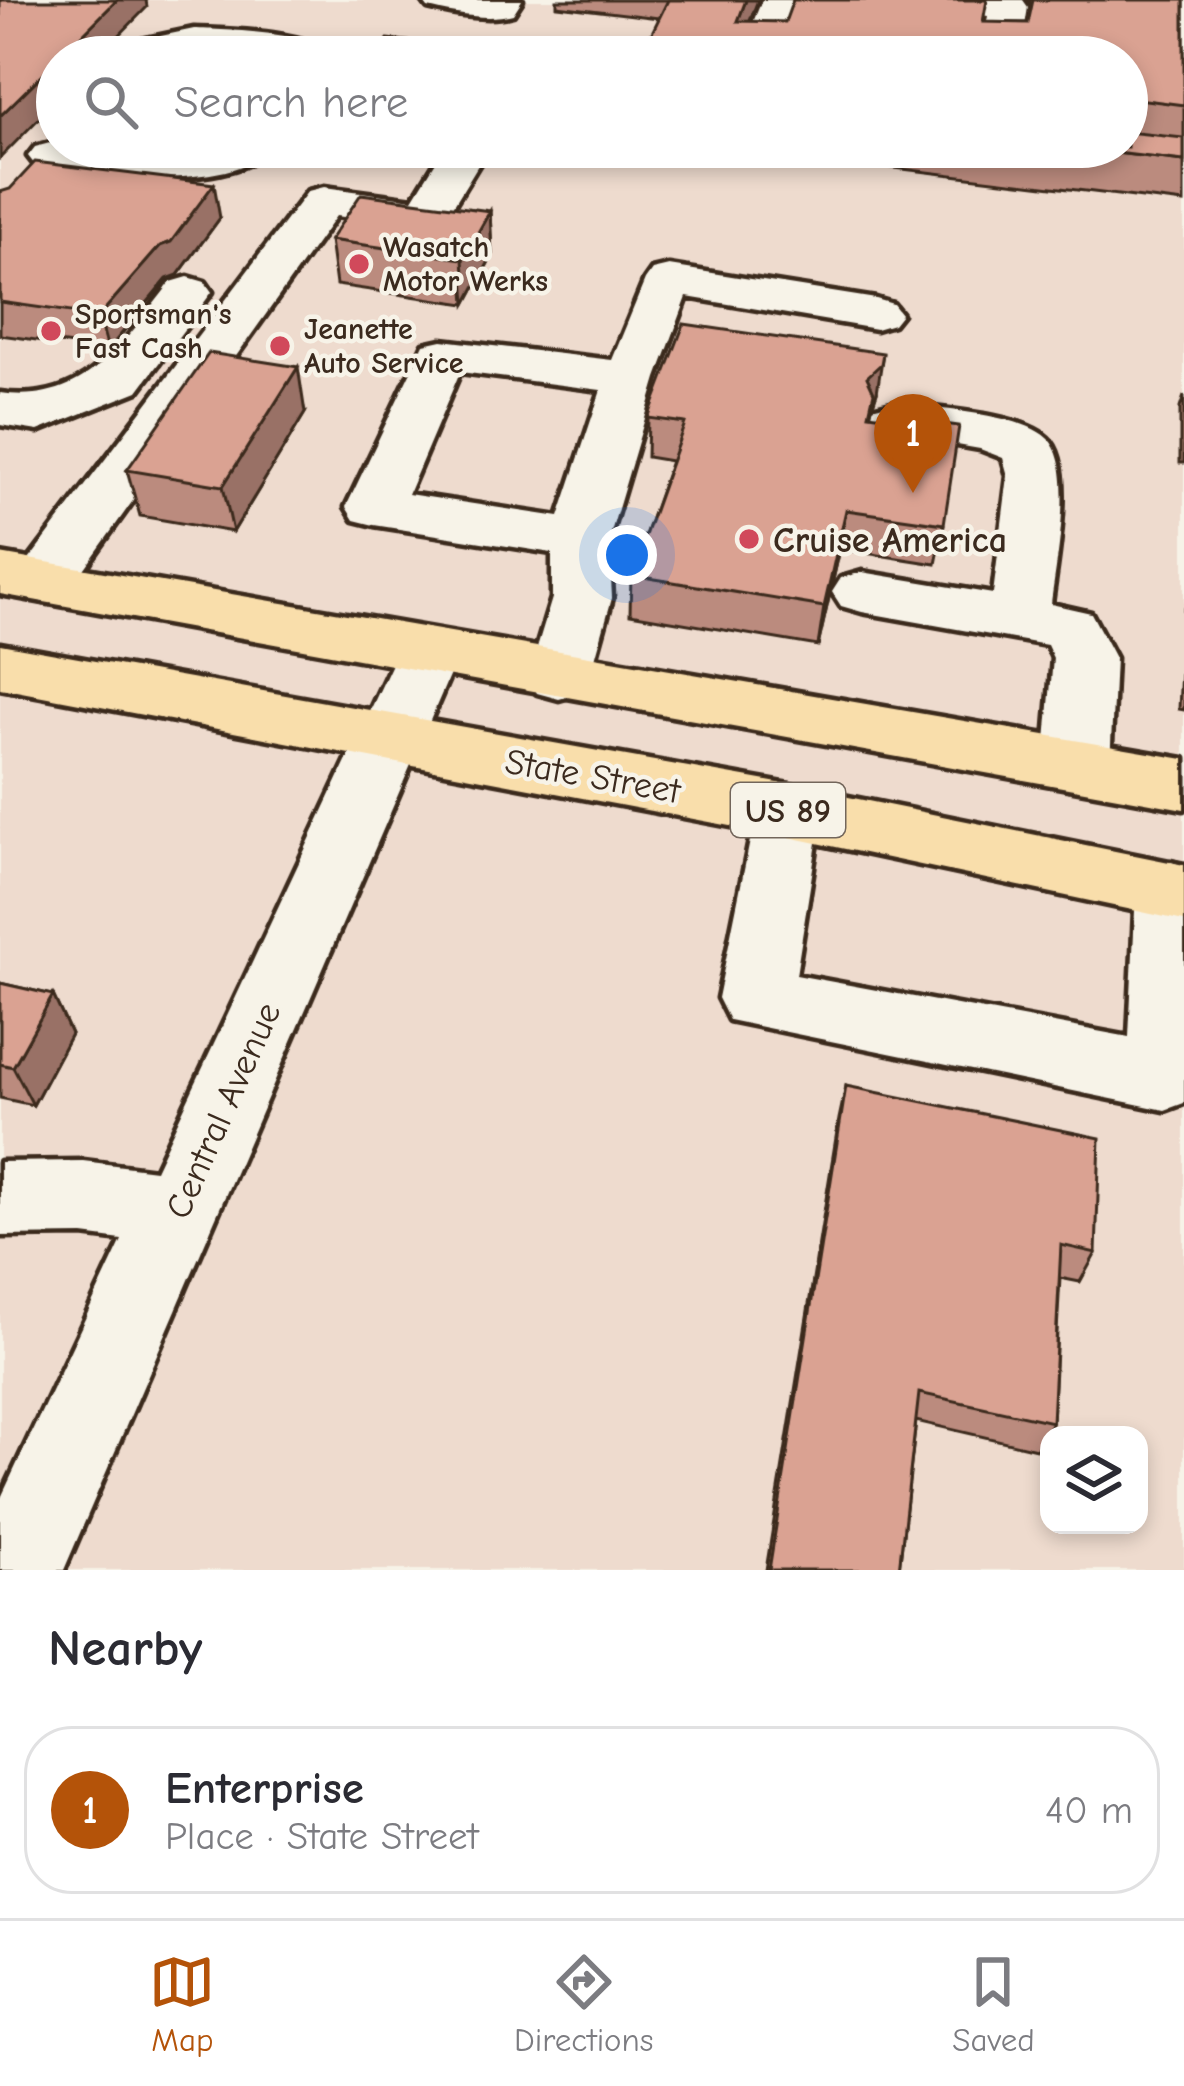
<!DOCTYPE html>
<html lang="en">
<head>
<meta charset="utf-8">
<style>
	body { margin:0; font-family:"Comic Neue",sans-serif; background:#f7f7f7; color:#2b2b33 }
	.controls { position:absolute; right:36px; bottom:36px; display:grid; overflow:hidden; border-radius:24px; box-shadow:0 6px 18px #0003 }
	.controls button { width:108px; height:108px; display:grid; place-items:center; padding:0; border:0; border-bottom:3px solid #e1e1e2; background:#fff; color:#2b2b33; font:60px sans-serif }
	.you { position:absolute; left:627px; top:555px; width:42px; height:42px; margin:-30px; border:9px solid #fff; border-radius:50%; background:#1a73e8; box-shadow:0 0 0 18px #1a73e833 }
	.badge { display:grid; place-items:center; width:78px; height:78px; border-radius:50%; background:#b45309; color:#fff; font-size:39px; font-weight:700 }
	.pin { position:absolute; translate:-50% -99px; filter:drop-shadow(0 3px 6px #0008) }
	.pin::after { content:''; position:absolute; top:63px; width:42px; height:36px; background:inherit; clip-path:polygon(0 0,100% 0,50% 100%) }
	.list { margin:0; padding:0; list-style:none }
	h2 { display:flex; justify-content:space-between; align-items:center; height:156px; margin:0; padding:0 48px; font-size:51px }
	h2 small { font-size:39px; font-weight:400; color:#7c7c81 }
	.list li { display:grid; grid-template-columns:78px 1fr auto; gap:36px; align-items:center; box-sizing:border-box; height:168px; margin:0 24px 24px; padding:0 24px; border:3px solid #e1e1e2; border-radius:48px }
	.list b { display:block; font-size:45px; white-space:nowrap }
	.list p { margin:0; font-size:39px; white-space:nowrap; color:#7c7c81 }
	.list em { font-size:39px; font-style:normal; color:#7c7c81 }
	.icon { flex:none; width:66px; height:66px; fill:none; stroke:currentColor; stroke-width:2; stroke-linecap:round; stroke-linejoin:round }
	.map { position:relative; flex:none; width:1184px; height:1570px; overflow:hidden }
	.search { position:absolute; background:#fff; box-shadow:0 6px 18px #0003; left:36px; right:36px; top:36px; height:132px; display:flex; align-items:center; gap:30px; box-sizing:border-box; padding:0 42px; border-radius:66px; color:#7c7c81; font-size:45px }
	.sheet { height:348px; background:#fff }
	nav { display:flex; justify-content:space-around; align-items:center; box-sizing:border-box; height:168px; border-top:3px solid #e1e1e2; background:#fff; font-size:33px; color:#7c7c81 }
	nav a { display:grid; justify-items:center; gap:6px }
	nav .on { color:#b45309 }
	.map>svg:first-child { display:block }
</style>
</head>
<body>
<div class="map">
<svg width="1184" height="1570" viewBox="0 0 1184 1570">
	<rect width="100%" height="100%" fill="#f7f3e8"/>
	<filter id="ink" filterUnits="userSpaceOnUse"><feTurbulence type="fractalNoise" baseFrequency=".00833" numOctaves="2"/><feDisplacementMap in="SourceGraphic" scale="24" xChannelSelector="R" yChannelSelector="G"/><feConvolveMatrix kernelMatrix="1 2 1 2 8 2 1 2 1" color-interpolation-filters="sRGB"/></filter>
	<g filter="url(#ink)">
		<path fill="#eedbce" fill-rule="evenodd" d="M 0,0 L 1184,0 L 1184,1570 L 0,1570 ZM 57,57 L 1127,57 L 1127,147 L 57,147 ZM 1049,1435 L 1139,1435 L 1139,1525 L 1049,1525 Z"/>
		<g fill="none" stroke-linecap="round" stroke-linejoin="round">
			<defs>
				<path id="minor" d="M 422,0 L 522,0 L 513,14 C 487,21 453,14 428,8 Z
					M 762,0 L 800,0 L 779,57 L 739,57 Z
					M 924,0 L 1023,0 L 1028,7 L 1020,57 L 980,57 L 988,16 L 930,8 Z
					M 194,29 C 225,30 315,31 333,57 L 194,53 L 123,57 L 142,40 Z
					M 524,41 L 538,45 L 544,53 L 541,57 L 501,57 L 510,45 Z
					M 50,143 L 151,151 L 269,147 C 237,193 83,177 35,165 L 28,156 L 35,147 Z
					M 445,147 L 489,147 L 442,224 L 426,228 L 336,216 L 65,596 L 44,602 L 23,596 L 15,582 L 23,568 L 308,191 L 324,187 L 413,199 Z
					M 669,266 L 876,299 L 893,304 L 901,314 L 893,324 L 876,329 L 687,297 L 657,378 L 609,539 L 612,598 L 590,677 L 581,693 L 559,699 L 537,693 L 528,677 L 552,598 L 552,553 L 374,525 L 354,520 L 346,507 L 424,344 L 442,340 L 612,360 L 645,280 L 652,270 ZM 460,372 L 601,390 L 559,517 L 408,494 Z
					M 188,277 L 205,282 L 212,292 L 138,391 L 38,431 L 0,425 L 0,393 C 86,406 124,341 171,282 Z
					M 891,403 C 929,409 1019,412 1047,438 C 1077,464 1055,567 1051,604 L 1091,613 L 1115,658 L 1110,765 L 1100,782 L 1077,789 L 1054,782 L 1044,765 L 1053,658 L 1047,645 L 862,612 L 841,606 L 832,592 L 841,578 L 862,572 L 993,594 L 1008,476 L 1003,458 L 980,449 L 872,430 L 865,419 L 872,408 Z
					M 429,630 L 451,636 L 460,651 L 64,1570 L 0,1570 L 0,1500 L 122,1240 L 83,1235 L 0,1236 L 0,1162 L 83,1161 L 155,1170 L 398,651 L 407,636 Z
					M 789,785 L 813,793 L 822,811 L 796,975 L 1129,1037 L 1136,890 L 1146,870 L 1171,862 L 1184,866 L 1184,1103 L 1165,1110 L 729,1020 L 718,998 L 756,811 L 765,793 Z"/>
				<path id="major" d="M 0,554 L 1184,759 L 1184,809 L 0,594 Z
					M 0,644 L 789,785 L 1184,865 L 1184,921 L 789,837 L 0,688 Z"/>
			</defs>
			<use href="#minor" stroke="#3b2a1e" stroke-width="9"/>
			<use href="#major" stroke="#3b2a1e" stroke-width="9"/>
			<use href="#minor" fill="#f7f3e8" fill-rule="evenodd"/>
			<use href="#major" fill="#f9deab" fill-rule="evenodd"/>
		</g>
		<path fill="#bb8b7e" stroke="#3b2a1e" stroke-width="3" d="M 557,0 L 758,0 L 750,22 L 1028,23 L 1032,6 L 1028,0 L 1184,0 L 1184,161 L 1127,147 L 1127,57 L 659,18 L 557,6 Z
			M 721,147 L 1065,147 L 1184,161 L 1184,203 Z
			M 0,192 L 220,218 L 178,275 L 167,279 L 108,350 L 0,335 Z
			M 490,211 L 492,256 L 466,304 L 336,285 L 330,240 Z
			M 877,392 L 870,414 L 944,524 L 936,564 L 840,549 L 818,646 L 630,614 L 631,575 L 671,461 L 647,457 L 648,418 Z
			M 1184,396 L 1184,463 L 1180,463 L 1180,408 Z
			M 305,413 L 233,532 L 140,516 L 127,470 Z
			M 1184,607 L 1184,710 L 1179,709 Z
			M 0,983 L 53,995 L 71,1034 L 33,1105 L 0,1098 Z
			M 846,1086 L 1096,1253 L 1080,1282 L 1060,1278 L 1052,1422 L 1036,1449 L 916,1421 L 899,1570 L 766,1570 L 839,1119 Z"/>
		<path fill="#997166" stroke="#3b2a1e" stroke-width="3" d="M 117,0 L 146,0 L 147,7 L 98,57 L 60,57 Z
			M 746,0 L 758,0 L 736,57 L 738,21 Z
			M 57,60 L 57,100 L 0,158 L 0,116 Z
			M 1138,99 L 1127,139 L 1127,126 L 1133,103 Z
			M 214,184 L 220,218 L 178,275 L 167,279 L 108,350 L 99,316 Z
			M 490,211 L 492,256 L 466,304 L 463,259 Z
			M 883,353 L 877,392 L 872,405 L 868,432 L 867,377 Z
			M 298,367 L 305,413 L 233,532 L 223,486 Z
			M 846,510 L 840,549 L 818,646 L 824,607 Z
			M 53,995 L 71,1034 L 33,1105 L 13,1067 Z"/>
		<path fill="#daa292" stroke="#3b2a1e" stroke-width="3" d="M 0,0 L 117,0 L 60,57 L 57,57 L 57,60 L 0,116 Z
			M 668,0 L 746,0 L 738,21 L 785,22 L 793,0 L 987,0 L 983,22 L 1028,23 L 1033,0 L 1184,0 L 1184,105 L 1138,99 L 1133,103 L 1127,103 L 1127,57 L 640,57 Z
			M 388,39 L 444,45 L 436,57 L 375,57 Z
			M 1127,132 L 1184,138 L 1184,161 L 1065,147 L 1127,147 Z
			M 35,162 L 214,184 L 171,242 L 160,246 L 99,316 L 0,302 L 0,192 L 10,189 Z
			M 361,194 L 490,211 L 463,259 L 330,240 Z
			M 684,324 L 883,353 L 881,364 L 867,377 L 874,392 L 869,414 L 959,426 L 944,524 L 846,510 L 824,607 L 631,575 L 685,423 L 648,418 Z
			M 209,353 L 298,367 L 223,486 L 127,470 Z
			M 0,983 L 53,995 L 13,1067 L 0,1064 Z
			M 846,1086 L 1100,1138 L 1096,1253 L 1061,1245 L 1052,1422 L 919,1393 L 899,1570 L 769,1570 Z"/>
	</g>
	<g fill="#d1495b" stroke="#f7f3e8" stroke-width="4.5">
		<circle cx="359" cy="264" r="12"/>
		<circle cx="51" cy="331" r="12"/>
		<circle cx="280" cy="346" r="12"/>
		<circle cx="749" cy="539" r="12"/>
	</g>
	<g text-anchor="middle" stroke-width="9" stroke-linejoin="round" paint-order="stroke">
		<g font-size="30" font-weight="bold" fill="#3b2a1e" stroke="#f7f3e8" text-anchor="start">
			<text x="383" y="257">Wasatch<tspan x="383" dy="34">Motor Werks</tspan></text>
			<text x="75" y="324">Sportsman's<tspan x="75" dy="34">Fast Cash</tspan></text>
			<text x="304" y="339">Jeanette<tspan x="304" dy="34">Auto Service</tspan></text>
		</g>
		<rect fill="#f7f3e8" stroke="#73665b" stroke-width="3" x="731" y="783" width="114" height="54" rx="9"/>
		<g font-size="33" font-weight="bold" fill="#3b2a1e">
			<text x="788" y="822">US 89</text>
		</g>
		<g font-size="36" font-weight="bold" fill="#3b2a1e" stroke="#f7f3e8" text-anchor="start">
			<text x="773" y="552">Cruise America</text>
		</g>
		<g font-size="36" fill="#3b2a1e" stroke="#f7f3e8">
			<text transform="translate(593 775) rotate(10)" y="13">State Street</text>
			<text transform="translate(222 1110) rotate(-66)" y="13">Central Avenue</text>
		</g>
	</g>
</svg>
<div class="controls">
<button><svg class="icon" aria-label="layers" viewBox="0 0 24 24"><path d="M12 4l9 5-9 5-9-5zM3 14l9 5 9-5"/></svg></button>
</div>
<div class="you"></div>
<div class="pin badge" style="left:913px;top:493px">1</div>
<div class="search"><svg class="icon" aria-label="search" viewBox="0 0 24 24"><circle cx="10" cy="10" r="6"/><path d="M15 15l6 6"/></svg>Search here</div>
</div>
<section class="sheet">
<h2>Nearby<small></small></h2>
<ul class="list">
<li><span class="badge">1</span><div><b>Enterprise</b><p>Place · State Street</p></div><em>40 m</em></li>
</ul>
</section>
<nav>
<a class="on"><svg class="icon" aria-label="map" viewBox="0 0 24 24"><path d="M3 6l6-2 6 2 6-2v14l-6 2-6-2-6 2zM9 4v14M15 6v14"/></svg>Map</a>
<a><svg class="icon" aria-label="directions" viewBox="0 0 24 24"><path d="M12 3l9 9-9 9-9-9zM9 14v-3h6M13 9l2 2-2 2"/></svg>Directions</a>
<a><svg class="icon" aria-label="saved" viewBox="0 0 24 24"><path d="M7 4h10v16l-5-4-5 4z"/></svg>Saved</a>
</nav>
</body>
</html>
